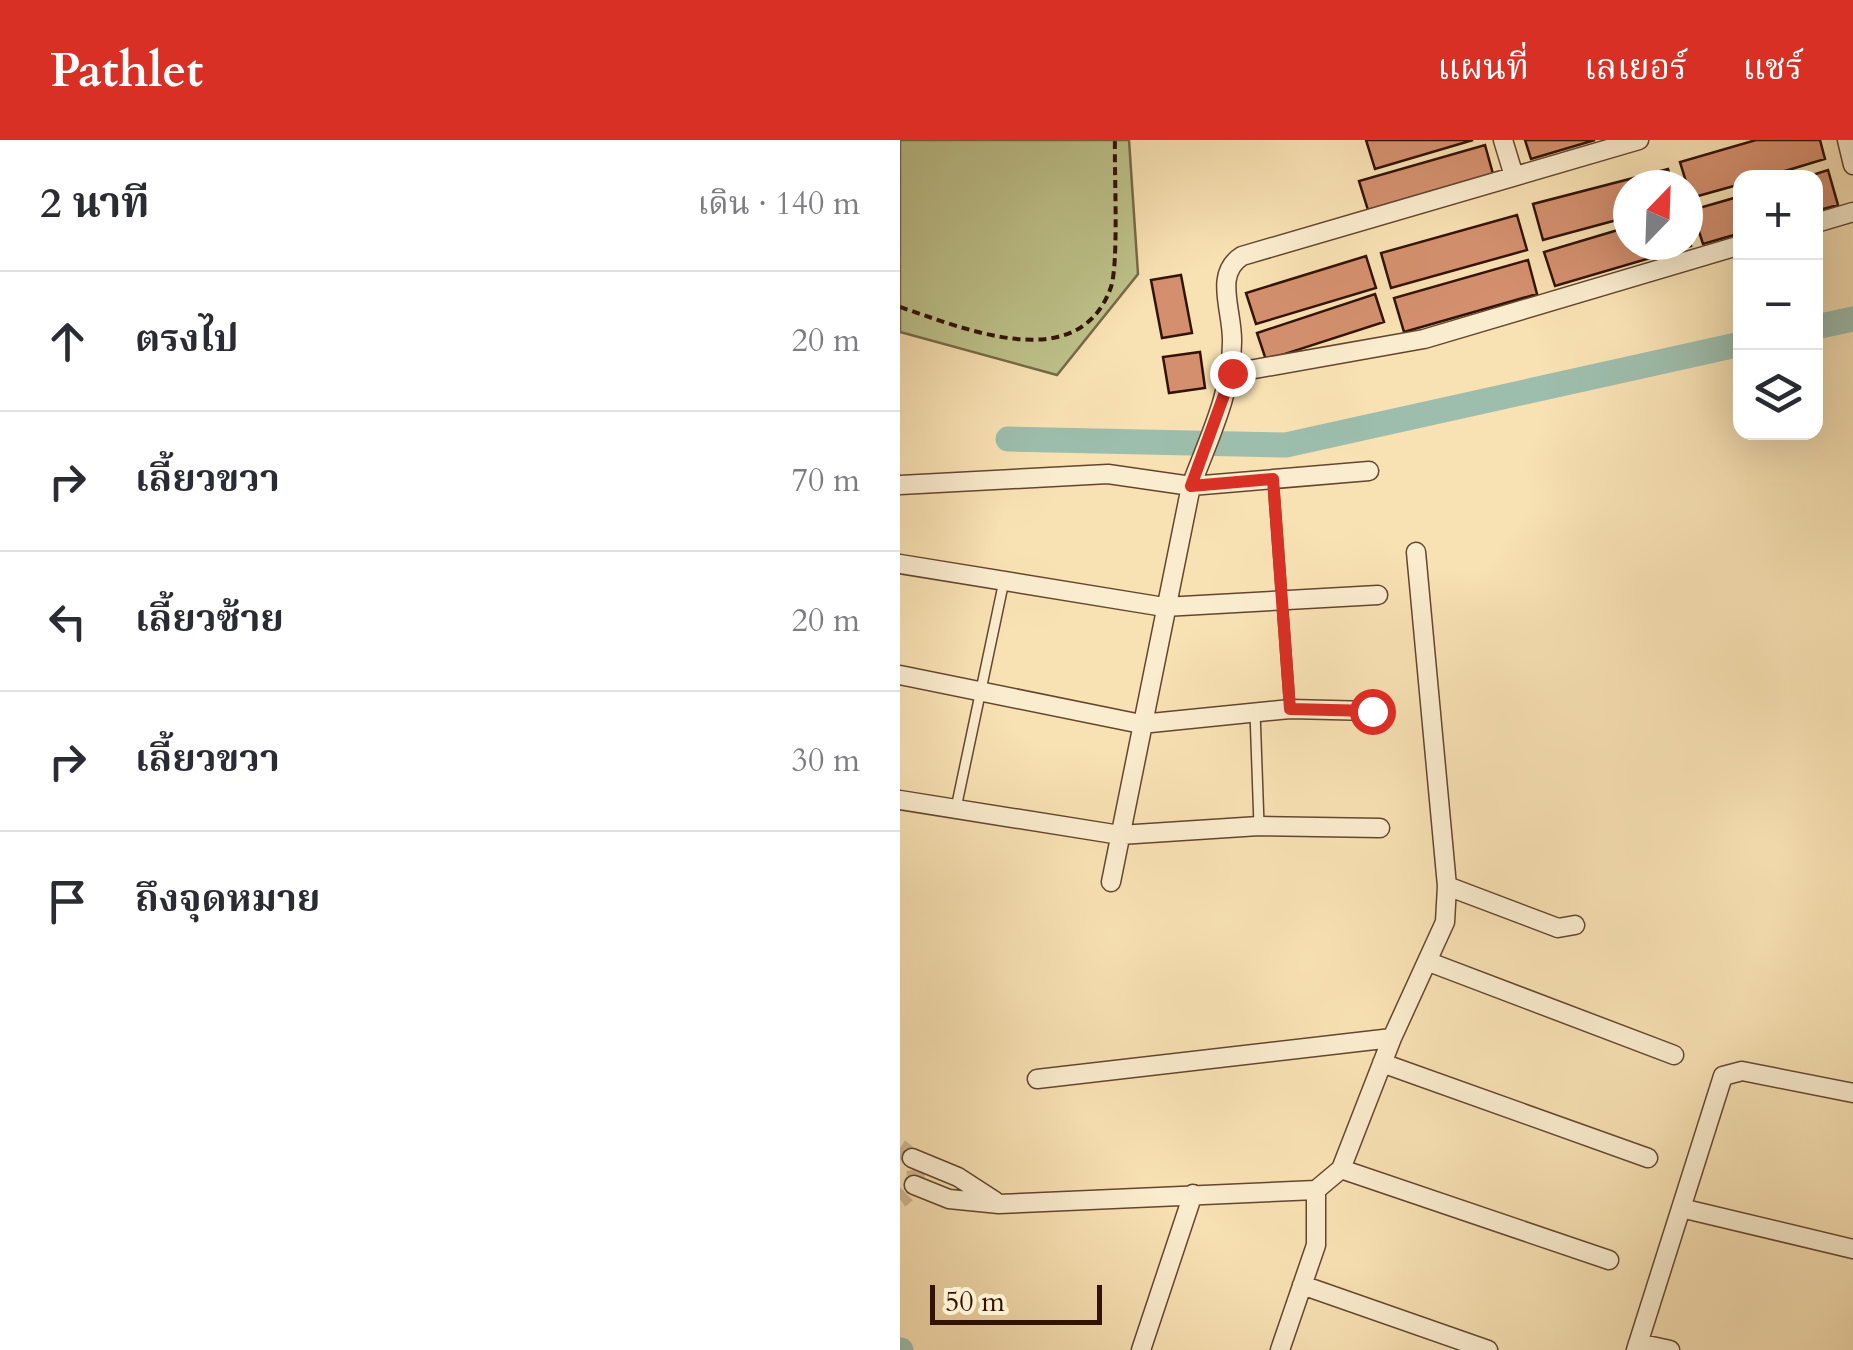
<!DOCTYPE html>
<html lang="th">
<head>
<meta charset="utf-8">
<style>
	body { margin:0; font-family:Cardo,"Noto Serif Thai",serif; background:#f2f2f3; color:#2b2b33 }
	.controls { position:absolute; right:30px; top:30px; display:grid; overflow:hidden; border-radius:20px; box-shadow:0 10px 40px #0002 }
	.controls button { width:90px; height:90px; display:grid; place-items:center; padding:0; border:0; border-bottom:2px solid #e1e1e2; background:#fff; color:#2b2b33; font:50px sans-serif }
	.compass { position:absolute; left:713px; top:30px; width:90px; height:90px; border-radius:50%; background:#fff; box-shadow:0 10px 40px #0002; rotate:23deg }
	.scale { position:absolute; left:30px; bottom:25px; width:172px; box-sizing:border-box; padding-left:10px; border:5px solid #331303; border-top:0; font-size:28px; line-height:35px; white-space:nowrap; color:#331303; -webkit-text-stroke:8px #faecce; paint-order:stroke }
	.stop { position:absolute; width:30px; height:30px; margin:-22px; border:8px solid #d93025; border-radius:50%; background:#fff }
	.stop.end { background:#d93025; border-color:#fff; box-shadow:0 2px 10px #0008 }
	.list { margin:0; padding:0; list-style:none }
	h2 { display:flex; justify-content:space-between; align-items:center; height:130px; margin:0; padding:0 40px; font-size:42px }
	h2 small { font-size:32px; font-weight:400; color:#7c7c81 }
	.list li { display:grid; grid-template-columns:65px 1fr auto; gap:30px; align-items:center; box-sizing:border-box; height:140px; padding:0 40px; border-top:2px solid #e1e1e2 }
	.list b { display:block; font-size:38px; white-space:nowrap }
	.list em { font-size:32px; font-style:normal; color:#7c7c81 }
	.icon { flex:none; width:55px; height:55px; fill:none; stroke:currentColor; stroke-width:2; stroke-linecap:round; stroke-linejoin:round }
	.map { position:relative; flex:none; width:953px; height:1210px; overflow:hidden }
	header { display:flex; align-items:center; gap:60px; box-sizing:border-box; height:140px; padding:0 50px; background:#d93025; color:#fff }
	header strong { font-size:48px }
	nav { display:flex; gap:55px; margin-inline-start:auto; font-size:35px }
	main { display:flex }
	aside { flex:1; background:#fff }
	.map>svg:first-child { display:block }
</style>
</head>
<body>
<header>
<strong>Pathlet</strong>
<nav><a>แผนที่</a><a>เลเยอร์</a><a>แชร์</a></nav>
</header>
<main>
<aside>
<h2>2 นาที<small>เดิน · 140 m</small></h2>
<ul class="list">
<li><svg class="icon" aria-label="ahead" viewBox="0 0 24 24"><path d="M12 20V5M6 11l6-6 6 6"/></svg><div><b>ตรงไป</b></div><em>20 m</em></li>
<li><svg class="icon" aria-label="right" viewBox="0 0 24 24"><path d="M7 20v-9h11M14 6l5 5-5 5"/></svg><div><b>เลี้ยวขวา</b></div><em>70 m</em></li>
<li><svg class="icon" aria-label="left" viewBox="0 0 24 24"><path d="M17 20v-9H6M10 6l-5 5 5 5"/></svg><div><b>เลี้ยวซ้าย</b></div><em>20 m</em></li>
<li><svg class="icon" aria-label="right" viewBox="0 0 24 24"><path d="M7 20v-9h11M14 6l5 5-5 5"/></svg><div><b>เลี้ยวขวา</b></div><em>30 m</em></li>
<li><svg class="icon" aria-label="arrive" viewBox="0 0 24 24"><path d="M6 21V4h12l-3 4 3 4H6"/></svg><div><b>ถึงจุดหมาย</b></div></li>
</ul>
</aside>
<div class="map">
<svg width="953" height="1210" viewBox="0 0 953 1210">
	<rect width="100%" height="100%" fill="#f8e1b3"/>
	<filter id="stains"><feTurbulence type="fractalNoise" baseFrequency=".002" numOctaves="4"/><feColorMatrix values="0 0 0 0 .2 0 0 0 0 .09 0 0 0 0 .02 0 0 0 .5 -.17"/></filter>
	<radialGradient id="worn" r=".72"><stop offset=".6" stop-color="#630" stop-opacity="0"/><stop offset="1" stop-color="#630" stop-opacity=".3"/></radialGradient>
	<path fill="#bec28b" stroke="#786a47" stroke-width="2.5" d="M 0,0 L 229,0 L 238,134 L 157,235 L 0,192 Z"/>
	<g fill="none" stroke-linecap="round" stroke-linejoin="round">
		<path stroke="#9dbead" stroke-width="25" d="M 916,187 L 953,179
			M 108,299 L 386,305 L 841,204
			M 0,1210 L 1,1210"/>
	</g>
	<path fill="#d4906e" stroke="#331303" stroke-width="2.5" d="M 466,0 L 573,0 L 475,29 Z
		M 625,0 L 695,0 L 631,19 Z
		M 856,0 L 920,0 L 925,19 L 862,38 L 841,38 L 841,44 L 791,58 L 780,22 Z
		M 585,5 L 593,34 L 468,70 L 459,41 Z
		M 768,29 L 773,45 L 728,45 L 728,77 L 643,100 L 633,64 Z
		M 928,30 L 938,65 L 916,71 L 916,38 L 903,38 Z
		M 841,56 L 841,93 L 803,104 L 792,70 Z
		M 617,75 L 627,110 L 491,148 L 481,113 Z
		M 728,87 L 728,105 L 788,105 L 788,97 L 791,106 L 655,146 L 644,112 Z
		M 466,116 L 476,148 L 356,184 L 346,153 Z
		M 628,120 L 637,154 L 504,192 L 494,158 Z
		M 281,135 L 292,193 L 262,198 L 251,140 Z
		M 475,154 L 484,182 L 366,220 L 357,193 Z
		M 300,212 L 305,248 L 269,253 L 263,217 Z"/>
	<g fill="none" stroke-linecap="round" stroke-linejoin="round">
		<path stroke="#d1b890" stroke-width="18" stroke-dasharray="18 9" stroke-linecap="butt" d="M 0,1008 C 21,1022 21,1045 0,1059"/>
		<defs>
			<path id="service" d="M 373,339 L 390,569
				M 355,572 L 359,685
				M 56,668 L 104,441"/>
			<path id="minor" d="M 603,0 L 614,36
				M 947,0 L 953,25
				M 916,83 L 953,72
				M 332,233 L 524,199 L 841,105
				M 0,345 L 208,334 L 291,346 C 308,300 332,252 332,202 C 333,171 313,134 342,116 L 739,0
				M 0,424 L 264,467 L 478,455
				M 0,535 L 241,584 L 390,569 L 472,571
				M 0,660 L 220,695 L 359,686 L 480,688
				M 211,742 L 291,346 L 469,331
				M 547,746 L 658,788 L 675,785
				M 529,822 L 774,915
				M 482,923 L 748,1018
				M 137,939 L 492,898
				M 12,1018 L 58,1037 L 95,1061
				M 441,1029 L 709,1120
				M 14,1045 L 49,1059 L 99,1064 L 416,1050 L 441,1029 L 492,898 L 545,782 L 547,746 L 516,412
				M 781,1068 L 953,1109
				M 402,1145 L 588,1210
				M 738,1203 L 770,1210
				M 241,1210 L 293,1054
				M 380,1210 L 416,1105 L 416,1050
				M 736,1210 L 823,936 L 842,931 L 953,953"/>
		</defs>
		<use href="#service" stroke="#64462f" stroke-width="12"/>
		<use href="#minor" stroke="#64462f" stroke-width="21"/>
		<path stroke="#331303" stroke-width="4" stroke-dasharray="8 5" stroke-linecap="butt" d="M 0,167 C 63,188 179,238 211,147 C 219,122 214,31 215,0"/>
		<use href="#service" stroke="#faecce" stroke-width="9"/>
		<use href="#minor" stroke="#faecce" stroke-width="18"/>
	</g>
	<g fill="none" stroke-linecap="round" stroke-linejoin="round">
		<path stroke="#d93025" stroke-width="12" d="M 332,233 L 291,346 L 373,339 L 390,569 L 472,571"/>
	</g>
	<rect width="100%" height="100%" filter="url(#stains)"/>
	<rect width="100%" height="100%" fill="url(#worn)"/>
</svg>
<div class="controls">
<button>+</button>
<button>−</button>
<button><svg class="icon" aria-label="layers" viewBox="0 0 24 24"><path d="M12 4l9 5-9 5-9-5zM3 14l9 5 9-5"/></svg></button>
</div>
<svg class="compass" viewBox="-18 -18 36 36"><path d="M0-13l5 13h-10z" fill="#e53935"/><path d="M0 13l5-13h-10z" fill="#7c7c81"/></svg>
<div class="scale">50 m</div>
<div class="stop" style="left:472px;top:571px"></div>
<div class="stop end" style="left:332px;top:233px"></div>
</div>
</main>
</body>
</html>
